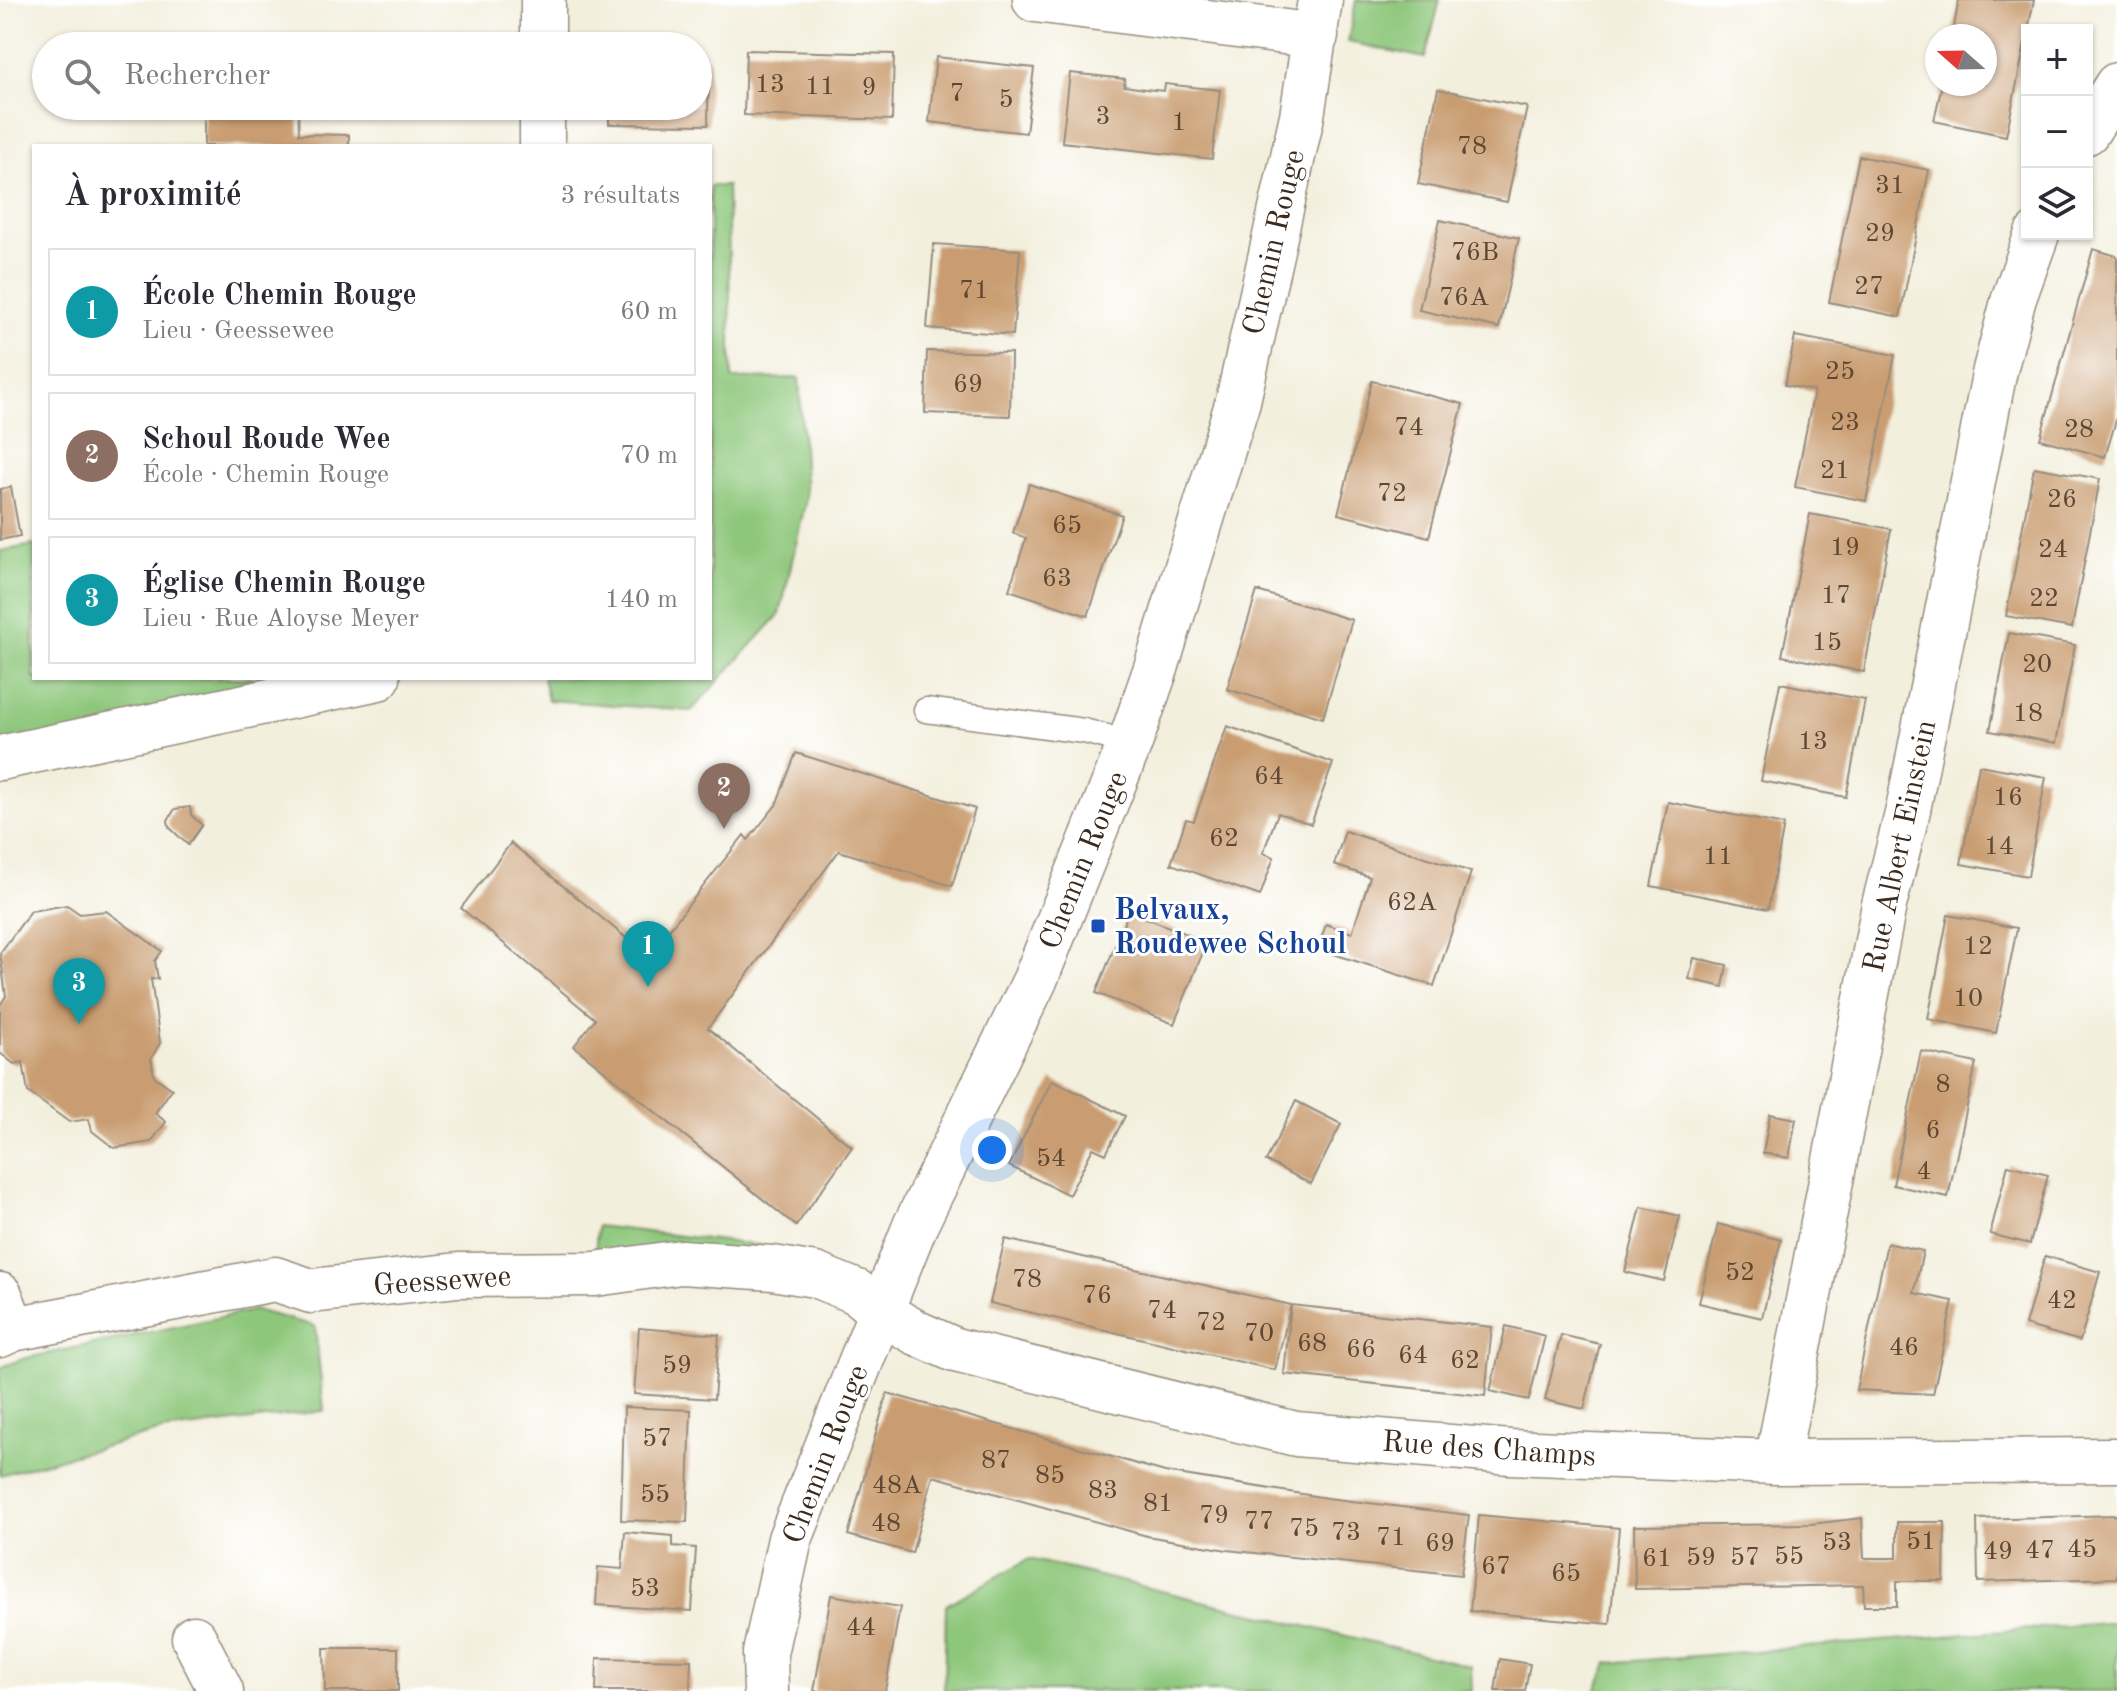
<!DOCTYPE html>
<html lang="fr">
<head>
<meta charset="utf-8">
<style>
	body { margin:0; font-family:"Old Standard TT",serif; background:#f2f2f3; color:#2b2b33 }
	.controls { position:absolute; right:24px; top:24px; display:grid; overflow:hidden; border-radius:0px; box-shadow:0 2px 6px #0004 }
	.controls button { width:72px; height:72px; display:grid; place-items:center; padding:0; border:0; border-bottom:2px solid #e1e1e2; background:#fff; color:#2b2b33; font:40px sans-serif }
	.compass { position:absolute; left:1925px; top:24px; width:72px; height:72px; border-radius:50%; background:#fff; box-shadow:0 2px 6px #0004; rotate:290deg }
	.you { position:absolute; left:992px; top:1150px; width:28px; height:28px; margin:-20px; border:6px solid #fff; border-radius:50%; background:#1a73e8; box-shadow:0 0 0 12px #1a73e833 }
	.badge { display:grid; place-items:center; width:52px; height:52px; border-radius:50%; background:#ea580c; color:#fff; font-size:26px; font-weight:700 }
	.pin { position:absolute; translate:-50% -66px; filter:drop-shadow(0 2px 4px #0008) }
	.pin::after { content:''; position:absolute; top:42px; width:28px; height:24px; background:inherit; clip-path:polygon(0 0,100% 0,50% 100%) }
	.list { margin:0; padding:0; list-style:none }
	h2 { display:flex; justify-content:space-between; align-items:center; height:104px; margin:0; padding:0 32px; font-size:34px }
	h2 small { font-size:26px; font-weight:400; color:#7c7c81 }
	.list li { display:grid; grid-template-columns:52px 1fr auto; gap:24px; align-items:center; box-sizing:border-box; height:128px; margin:0 16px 16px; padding:0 16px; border:2px solid #e1e1e2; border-radius:0px }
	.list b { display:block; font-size:30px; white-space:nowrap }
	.list p { margin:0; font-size:26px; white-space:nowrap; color:#7c7c81 }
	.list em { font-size:26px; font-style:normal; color:#7c7c81 }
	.icon { flex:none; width:44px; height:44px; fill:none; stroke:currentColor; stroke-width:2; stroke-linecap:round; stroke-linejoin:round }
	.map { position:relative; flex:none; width:2117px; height:1691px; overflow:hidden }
	.search { position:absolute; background:#fff; box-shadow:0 2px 6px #0004; left:32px; top:32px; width:680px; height:88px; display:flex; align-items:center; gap:20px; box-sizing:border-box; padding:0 28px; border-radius:44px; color:#7c7c81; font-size:30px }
	.panel { position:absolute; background:#fff; box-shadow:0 2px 6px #0004; left:32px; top:144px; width:680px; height:536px; border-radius:0px }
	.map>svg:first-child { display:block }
</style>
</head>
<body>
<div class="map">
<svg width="2117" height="1691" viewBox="0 0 2117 1691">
	<rect width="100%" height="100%" fill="#fff"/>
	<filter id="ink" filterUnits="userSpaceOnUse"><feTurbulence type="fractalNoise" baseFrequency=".0125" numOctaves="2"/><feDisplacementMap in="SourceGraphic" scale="16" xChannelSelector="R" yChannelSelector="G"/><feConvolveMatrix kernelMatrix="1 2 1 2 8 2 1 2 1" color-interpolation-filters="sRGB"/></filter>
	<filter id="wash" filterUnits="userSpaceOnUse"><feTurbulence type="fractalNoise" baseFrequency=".006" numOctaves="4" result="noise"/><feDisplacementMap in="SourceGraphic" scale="32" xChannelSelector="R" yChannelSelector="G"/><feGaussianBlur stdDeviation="1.8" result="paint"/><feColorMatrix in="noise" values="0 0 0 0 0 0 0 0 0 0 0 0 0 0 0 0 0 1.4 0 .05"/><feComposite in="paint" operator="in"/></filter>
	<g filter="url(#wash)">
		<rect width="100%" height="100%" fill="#f3efdd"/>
		<path fill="#8ec77b" stroke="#64784c" stroke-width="2" d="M 1356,0 L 1440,0 L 1425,58 L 1348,42 Z
			M 710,186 L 727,186 L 732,379 L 799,378 L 806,500 L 780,614 L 691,711 L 548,700 L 543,678 L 710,678 Z
			M 34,545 L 34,678 L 378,678 L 0,758 L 0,551 Z
			M 597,1226 L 774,1247 L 595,1258 Z
			M 255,1310 L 315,1326 L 324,1411 L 162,1431 L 0,1475 L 0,1368 L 22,1359 Z
			M 1029,1559 L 1471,1666 L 1472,1691 L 944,1691 L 946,1605 Z
			M 2117,1622 L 2117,1691 L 1596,1691 L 1608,1663 Z"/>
		<g id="blocks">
			<path fill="#c99d71" d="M 1959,0 L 2034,0 L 2006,136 L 1934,121 L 1942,84 L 1985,84 L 1985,36 L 1952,36 Z
				M 746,50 L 894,54 L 892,120 L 744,115 Z
				M 936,57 L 1034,68 L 1026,133 L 929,122 Z
				M 698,59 L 709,59 L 708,125 L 609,124 L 609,106 L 698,106 Z
				M 1070,73 L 1125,79 L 1124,86 L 1145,89 L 1164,91 L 1165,84 L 1220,90 L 1212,159 L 1062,142 Z
				M 1438,89 L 1527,107 L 1507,202 L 1418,184 Z
				M 204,108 L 298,108 L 299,134 L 349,135 L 349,146 L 204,146 Z
				M 1859,156 L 1929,170 L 1900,317 L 1829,302 Z
				M 1440,220 L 1519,238 L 1499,328 L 1419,310 Z
				M 934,244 L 1020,250 L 1013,335 L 927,328 Z
				M 2093,249 L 2117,256 L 2117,417 L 2105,457 L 2040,439 Z
				M 1795,336 L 1895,355 L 1866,501 L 1795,487 L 1814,391 L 1785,385 Z
				M 927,351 L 1011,353 L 1010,416 L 925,413 Z
				M 1372,381 L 1463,404 L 1429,537 L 1338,514 Z
				M 2034,467 L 2100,479 L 2072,628 L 2006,616 Z
				M 1029,484 L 1122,515 L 1088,616 L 1009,590 L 1026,538 L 1013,533 Z
				M 11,487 L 20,536 L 0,540 L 0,489 Z
				M 1810,514 L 1891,529 L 1864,672 L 1782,656 Z
				M 1257,591 L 1352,620 L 1323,718 L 1227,689 Z
				M 2009,633 L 2075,645 L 2056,743 L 1990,731 Z
				M 1780,683 L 1865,700 L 1846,797 L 1761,781 Z
				M 1227,726 L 1333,763 L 1311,824 L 1278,813 L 1263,853 L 1274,857 L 1260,896 L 1171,864 L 1186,819 L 1194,821 Z
				M 796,753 L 975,809 L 952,886 L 839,851 L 708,1028 L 852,1147 L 796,1226 L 574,1046 L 595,1019 L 461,908 L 511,843 L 648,956 L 744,835 L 748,840 L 776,805 Z
				M 1979,765 L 2046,777 L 2028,876 L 1961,864 Z
				M 1668,802 L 1784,825 L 1768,909 L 1651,886 Z
				M 190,807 L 191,815 L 202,825 L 188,845 L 169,827 L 168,820 L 175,809 Z
				M 1345,831 L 1471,872 L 1434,986 L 1318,949 L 1326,924 L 1352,933 L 1370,877 L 1334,865 Z
				M 67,905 L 80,914 L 106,911 L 162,951 L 155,961 L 158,979 L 151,979 L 160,1043 L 151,1059 L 154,1076 L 172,1089 L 155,1113 L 166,1122 L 151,1142 L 114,1148 L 92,1131 L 89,1119 L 69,1122 L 28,1092 L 23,1062 L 14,1064 L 0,1053 L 0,1005 L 6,996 L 0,953 L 31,911 Z
				M 1129,911 L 1207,942 L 1174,1024 L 1096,993 Z
				M 1948,915 L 2017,928 L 1996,1033 L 1928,1019 Z
				M 1694,958 L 1727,965 L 1723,987 L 1689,979 Z
				M 1921,1051 L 1976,1063 L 1948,1197 L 1893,1185 Z
				M 1052,1080 L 1125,1116 L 1106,1154 L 1093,1148 L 1069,1195 L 1009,1166 Z
				M 1296,1101 L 1341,1124 L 1311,1184 L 1266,1161 Z
				M 1770,1114 L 1796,1119 L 1789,1158 L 1763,1153 Z
				M 2008,1165 L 2048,1175 L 2030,1244 L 1990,1234 Z
				M 1641,1207 L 1680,1216 L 1664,1281 L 1625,1272 Z
				M 1718,1224 L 1781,1240 L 1762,1318 L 1699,1303 Z
				M 1005,1239 L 1291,1305 L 1275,1370 L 990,1303 Z
				M 1887,1243 L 1923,1251 L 1914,1293 L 1953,1301 L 1933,1394 L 1856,1390 Z
				M 2045,1256 L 2100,1272 L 2080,1341 L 2025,1325 Z
				M 1291,1305 L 1492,1327 L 1485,1396 L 1284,1374 Z
				M 1506,1326 L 1545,1336 L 1529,1400 L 1490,1391 Z
				M 639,1328 L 719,1335 L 714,1399 L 634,1394 Z
				M 1561,1335 L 1600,1344 L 1584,1409 L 1545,1400 Z
				M 887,1393 L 1165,1472 L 1327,1498 L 1469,1515 L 1461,1575 L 1227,1550 L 1147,1536 L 933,1476 L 912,1553 L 848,1535 Z
				M 624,1407 L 691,1410 L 687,1522 L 621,1520 Z
				M 1479,1515 L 1619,1528 L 1610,1624 L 1470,1611 Z
				M 2117,1515 L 2117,1578 L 1978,1582 L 1977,1519 Z
				M 1862,1518 L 1864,1558 L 1897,1558 L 1897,1522 L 1945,1522 L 1944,1581 L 1897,1581 L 1897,1606 L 1864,1606 L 1863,1585 L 1635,1589 L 1634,1526 L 1811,1524 Z
				M 625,1532 L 673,1536 L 673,1546 L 696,1548 L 692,1611 L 596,1605 L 598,1567 L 622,1569 Z
				M 831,1595 L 900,1607 L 885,1691 L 814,1691 Z
				M 324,1648 L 398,1648 L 398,1691 L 325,1691 Z
				M 597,1658 L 691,1660 L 690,1691 L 596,1691 Z
				M 1500,1659 L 1530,1664 L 1525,1691 L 1495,1691 Z"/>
		</g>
	</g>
	<g filter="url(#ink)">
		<use href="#blocks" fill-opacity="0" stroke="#978c7e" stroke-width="2"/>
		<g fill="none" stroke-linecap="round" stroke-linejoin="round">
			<defs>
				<path id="lane" d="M 926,710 L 1084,731 L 1130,743"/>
				<path id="street" d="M 1035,0 L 1316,36
					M 543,46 L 543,0
					M 2087,132 L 2117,85
					M 542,146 L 542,106
					M 0,758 L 378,678
					M 0,1295 L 13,1329
					M 0,1335 L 13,1329 L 275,1279 L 311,1291 L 458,1275 L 595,1274 L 681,1262 L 773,1268 L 815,1275 L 857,1292 L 880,1312 L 917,1333 L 955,1350 L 1296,1434 L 1510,1452 L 1777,1462 L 2117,1460
					M 1777,1462 L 1884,905 L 1908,810 L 1995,370 L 2014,298 L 2037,234
					M 194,1638 L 221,1691
					M 766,1691 L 765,1653 L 790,1539 L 915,1226 L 1035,980 L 1130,743 L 1156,668 L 1238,401 L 1302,116 L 1320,0"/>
			</defs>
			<use href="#lane" stroke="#978c7e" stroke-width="27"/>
			<use href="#street" stroke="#978c7e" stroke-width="47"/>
			<use href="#lane" stroke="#fff" stroke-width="24"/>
			<use href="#street" stroke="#fff" stroke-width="44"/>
		</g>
	</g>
	<rect fill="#1a4fb4" stroke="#fff" stroke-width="3" x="1090" y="918" width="16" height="16" rx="4"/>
	<g text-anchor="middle" stroke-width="6" stroke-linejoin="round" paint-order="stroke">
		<g font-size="26" fill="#5e4733">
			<text x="770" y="92">13</text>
			<text x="820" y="94">11</text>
			<text x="869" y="95">9</text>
			<text x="957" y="101">7</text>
			<text x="1006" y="107">5</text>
			<text x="1103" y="124">3</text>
			<text x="1179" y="130">1</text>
			<text x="1472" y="154">78</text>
			<text x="1890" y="193">31</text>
			<text x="1880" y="241">29</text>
			<text x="1475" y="260">76B</text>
			<text x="1869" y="294">27</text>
			<text x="974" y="298">71</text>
			<text x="1464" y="305">76A</text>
			<text x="1840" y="379">25</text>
			<text x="968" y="392">69</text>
			<text x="1845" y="430">23</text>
			<text x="1409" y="435">74</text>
			<text x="2079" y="437">28</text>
			<text x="1835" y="478">21</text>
			<text x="1392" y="501">72</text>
			<text x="2062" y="507">26</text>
			<text x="1067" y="533">65</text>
			<text x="1845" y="555">19</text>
			<text x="2053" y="557">24</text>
			<text x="1057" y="586">63</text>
			<text x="1836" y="603">17</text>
			<text x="2044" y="606">22</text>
			<text x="1827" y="650">15</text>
			<text x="2037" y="672">20</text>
			<text x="2028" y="721">18</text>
			<text x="1813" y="749">13</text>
			<text x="1269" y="784">64</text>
			<text x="2008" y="805">16</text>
			<text x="1224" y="846">62</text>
			<text x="1999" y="854">14</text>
			<text x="1718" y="864">11</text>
			<text x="1412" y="910">62A</text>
			<text x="1978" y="954">12</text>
			<text x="1968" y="1006">10</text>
			<text x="1943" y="1092">8</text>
			<text x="1933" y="1138">6</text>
			<text x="1051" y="1166">54</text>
			<text x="1924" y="1179">4</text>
			<text x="1740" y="1280">52</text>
			<text x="1027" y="1287">78</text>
			<text x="1097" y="1303">76</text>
			<text x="2062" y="1308">42</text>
			<text x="1162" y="1318">74</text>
			<text x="1211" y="1330">72</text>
			<text x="1259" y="1341">70</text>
			<text x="1312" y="1351">68</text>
			<text x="1904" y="1355">46</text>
			<text x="1361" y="1357">66</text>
			<text x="1413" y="1363">64</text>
			<text x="1465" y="1368">62</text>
			<text x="677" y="1373">59</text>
			<text x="657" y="1446">57</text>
			<text x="996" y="1468">87</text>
			<text x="1050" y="1483">85</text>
			<text x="897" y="1493">48A</text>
			<text x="1103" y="1498">83</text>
			<text x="655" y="1502">55</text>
			<text x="1158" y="1511">81</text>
			<text x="1214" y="1523">79</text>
			<text x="1259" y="1529">77</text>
			<text x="886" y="1531">48</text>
			<text x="1304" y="1536">75</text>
			<text x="1346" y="1540">73</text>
			<text x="1391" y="1545">71</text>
			<text x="1921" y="1549">51</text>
			<text x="1837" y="1550">53</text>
			<text x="1440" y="1551">69</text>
			<text x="2082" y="1557">45</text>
			<text x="2040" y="1558">47</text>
			<text x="1998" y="1559">49</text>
			<text x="1789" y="1564">55</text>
			<text x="1701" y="1565">59</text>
			<text x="1745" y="1565">57</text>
			<text x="1657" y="1566">61</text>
			<text x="1496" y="1574">67</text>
			<text x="1566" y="1581">65</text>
			<text x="645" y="1596">53</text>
			<text x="861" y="1635">44</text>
		</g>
		<g font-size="30" fill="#3b2a1e" stroke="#fff">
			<text transform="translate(1273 242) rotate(-77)" y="10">Chemin Rouge</text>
			<text transform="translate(1899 846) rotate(-78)" y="10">Rue Albert Einstein</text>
			<text transform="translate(1083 860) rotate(-68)" y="10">Chemin Rouge</text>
			<text transform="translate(442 1280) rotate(-4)" y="10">Geessewee</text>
			<text transform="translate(1489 1448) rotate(4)" y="10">Rue des Champs</text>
			<text transform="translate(825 1454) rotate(-69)" y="10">Chemin Rouge</text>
		</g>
		<g font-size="30" font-weight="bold" fill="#164399" stroke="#fff" text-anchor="start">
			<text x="1114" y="919">Belvaux,<tspan x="1114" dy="34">Roudewee Schoul</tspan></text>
		</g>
	</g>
</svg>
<div class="controls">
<button>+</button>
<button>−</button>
<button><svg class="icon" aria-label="layers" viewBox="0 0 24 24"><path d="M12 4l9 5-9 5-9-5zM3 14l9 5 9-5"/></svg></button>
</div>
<svg class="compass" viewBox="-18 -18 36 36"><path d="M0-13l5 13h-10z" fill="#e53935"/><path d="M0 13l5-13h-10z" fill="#7c7c81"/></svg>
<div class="you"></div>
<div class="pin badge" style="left:648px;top:987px;background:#0f9aa8">1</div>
<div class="pin badge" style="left:724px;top:829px;background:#8d6e63">2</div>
<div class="pin badge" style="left:79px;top:1024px;background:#0f9aa8">3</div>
<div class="search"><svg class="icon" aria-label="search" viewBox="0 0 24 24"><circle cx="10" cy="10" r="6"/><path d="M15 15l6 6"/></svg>Rechercher</div>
<section class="panel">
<h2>À proximité<small>3 résultats</small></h2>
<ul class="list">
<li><span class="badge" style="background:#0f9aa8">1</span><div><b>École Chemin Rouge</b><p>Lieu · Geessewee</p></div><em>60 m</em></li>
<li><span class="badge" style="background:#8d6e63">2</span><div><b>Schoul Roude Wee</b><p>École · Chemin Rouge</p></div><em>70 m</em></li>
<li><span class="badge" style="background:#0f9aa8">3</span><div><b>Église Chemin Rouge</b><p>Lieu · Rue Aloyse Meyer</p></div><em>140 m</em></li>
</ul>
</section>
</div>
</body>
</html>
